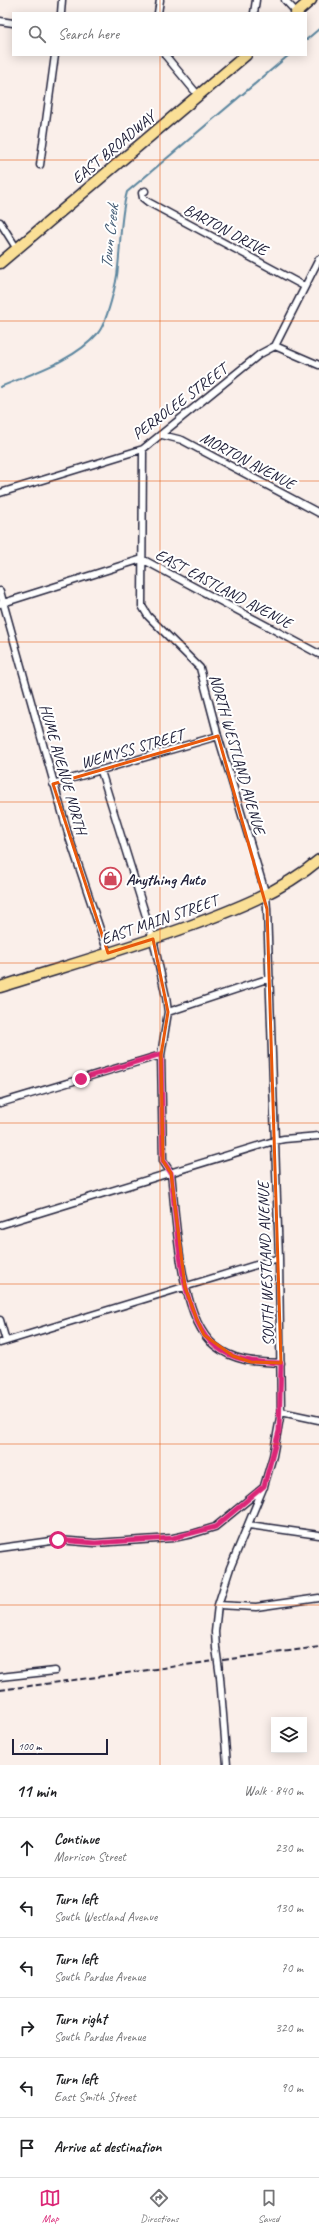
<!DOCTYPE html>
<html lang="en">
<head>
<meta charset="utf-8">
<style>
	body { margin:0; font-family:Caveat,sans-serif; background:#f6f6f6; color:#202124 }
	.controls { position:absolute; right:12px; bottom:12px; display:grid; overflow:hidden; border-radius:0px; box-shadow:0 2px 10px #0003 }
	.controls button { width:36px; height:36px; display:grid; place-items:center; padding:0; border:0; border-bottom:1px solid #e0e0e0; background:#fff; color:#202124; font:20px sans-serif }
	.scale { position:absolute; left:12px; bottom:10px; width:96px; box-sizing:border-box; padding-left:4px; border:2px solid #22223b; border-top:0; font-size:11px; line-height:14px; white-space:nowrap; color:#22223b; -webkit-text-stroke:3px #fff; paint-order:stroke }
	.stop { position:absolute; width:12px; height:12px; margin:-9px; border:3px solid #db2777; border-radius:50%; background:#fff }
	.stop.end { background:#db2777; border-color:#fff; box-shadow:0 1px 4px #0008 }
	.list { margin:0; padding:0; list-style:none }
	h2 { display:flex; justify-content:space-between; align-items:center; height:52px; margin:0; padding:0 16px; font-size:17px }
	h2 small { font-size:13px; font-weight:400; color:#757577 }
	.list li { display:grid; grid-template-columns:26px 1fr auto; gap:12px; align-items:center; box-sizing:border-box; height:60px; padding:0 16px; border-top:1px solid #e0e0e0 }
	.list b { display:block; font-size:15px; white-space:nowrap }
	.list p { margin:0; font-size:13px; white-space:nowrap; color:#757577 }
	.list em { font-size:13px; font-style:normal; color:#757577 }
	.icon { flex:none; width:22px; height:22px; fill:none; stroke:currentColor; stroke-width:2; stroke-linecap:round; stroke-linejoin:round }
	.map { position:relative; flex:none; width:319px; height:1765px; overflow:hidden }
	.search { position:absolute; background:#fff; box-shadow:0 2px 10px #0003; left:12px; right:12px; top:12px; height:44px; display:flex; align-items:center; gap:10px; box-sizing:border-box; padding:0 14px; border-radius:0px; color:#757577; font-size:15px }
	.sheet { height:412px; background:#fff }
	nav { display:flex; justify-content:space-around; align-items:center; box-sizing:border-box; height:56px; border-top:1px solid #e0e0e0; background:#fff; font-size:11px; color:#757577 }
	nav a { display:grid; justify-items:center; gap:2px }
	nav .on { color:#db2777 }
	.map>svg:first-child { display:block }
</style>
</head>
<body>
<div class="map">
<svg width="319" height="1765" viewBox="0 0 319 1765">
	<rect width="100%" height="100%" fill="#faefea"/>
	<filter id="ink" filterUnits="userSpaceOnUse"><feTurbulence type="fractalNoise" baseFrequency=".025" numOctaves="2"/><feDisplacementMap in="SourceGraphic" scale="8" xChannelSelector="R" yChannelSelector="G"/><feConvolveMatrix kernelMatrix="1 2 1 2 8 2 1 2 1" color-interpolation-filters="sRGB"/></filter>
	<g filter="url(#ink)">
		<g fill="none" stroke-linecap="round" stroke-linejoin="round">
			<path stroke="#5c869f" stroke-width="2" d="M 306,40 L 319,29
				M 0,387 C 33,373 74,361 98,333 C 107,322 117,282 118,267 C 121,241 120,217 127,192 L 289,55"/>
			<defs>
				<path id="minor" d="M 285,0 L 297,13
					M 61,13 L 62,0
					M 158,13 L 160,0
					M 254,13 L 256,0
					M 0,21 L 13,23
					M 165,55 L 198,95
					M 40,165 L 55,55
					M 145,191 L 142,193 L 143,198 L 148,202 L 304,286
					M 0,222 L 17,249
					M 275,346 L 319,259
					M 275,346 L 319,365
					M 162,435 L 182,440 L 319,513
					M 143,449 L 142,606 L 148,616 L 200,668 L 218,736 L 266,895 L 267,909 L 279,1258 L 281,1412 L 273,1456 L 264,1486 L 230,1568 L 218,1605 L 215,1632 L 216,1648
					M 0,493 L 143,449 L 260,354 L 275,346
					M 0,591 L 69,837 L 108,953
					M 0,604 L 142,559 L 319,654
					M 101,771 L 153,939 L 166,997 L 168,1012 L 161,1055 L 163,1161 L 171,1173 C 176,1216 179,1318 215,1346 C 235,1362 257,1362 281,1363
					M 53,784 L 218,736
					M 168,1012 L 270,978
					M 0,1103 L 161,1055
					M 0,1225 L 274,1141 L 284,1139 L 319,1136
					M 0,1320 L 6,1341
					M 0,1343 L 279,1258
					M 281,1412 L 319,1420
					M 249,1525 L 319,1535
					M 0,1548 L 58,1540 L 95,1543 L 173,1538 L 192,1534 L 215,1527 L 264,1487
					M 218,1605 L 256,1607 L 319,1598
					M 0,1677 L 55,1671
					M 220,1677 L 227,1765"/>
				<path id="primary" d="M 296,13 L 311,0
					M 0,263 L 246,55
					M 0,987 C 63,967 126,949 187,927 C 233,910 281,892 319,860"/>
			</defs>
			<use href="#minor" stroke="#22223b" stroke-width="9"/>
			<use href="#primary" stroke="#22223b" stroke-width="13"/>
			<use href="#minor" stroke="#fff" stroke-width="6"/>
			<use href="#primary" stroke="#fadf96" stroke-width="10"/>
			<path stroke="#22223b" stroke-width="2" stroke-dasharray="6 3" stroke-linecap="butt" d="M 0,1690 L 319,1647"/>
			<defs>
				<path id="minor-bridge" d="M 216,1648 L 220,1677"/>
			</defs>
			<use href="#minor-bridge" stroke="#22223b" stroke-width="9" stroke-linecap="butt"/>
			<use href="#minor-bridge" stroke="#fff" stroke-width="6"/>
		</g>
	</g>
	<g fill="none" stroke-linecap="round" stroke-linejoin="round" filter="url(#ink)">
		<path stroke="#db2777" stroke-width="5" d="M 58,1540 L 95,1543 L 156,1539 L 173,1538 L 215,1527 L 264,1486 L 279,1431 L 281,1363 C 257,1362 235,1362 215,1346 C 179,1318 176,1217 171,1173 L 163,1161 L 161,1054 L 81,1079"/>
	</g>
	<path fill="none" stroke="#e8590c" stroke-width="3" stroke-linejoin="round" d="M 218,736 L 267,909 L 281,1363 L 251,1362 L 233,1356 L 204,1335 L 196,1317 L 185,1287 L 171,1173 L 163,1161 L 161,1055 L 168,1012 L 153,939 L 108,953 L 53,784 Z"/>
	<path fill="none" stroke="#e8590c" stroke-width="1" stroke-opacity="0.55" d="M 160,0 L 160,13M 160,55 L 160,1765M 0,160 L 319,160M 0,321 L 319,321M 0,481 L 319,481M 0,642 L 319,642M 0,802 L 319,802M 0,963 L 319,963M 0,1123 L 319,1123M 0,1284 L 319,1284M 0,1444 L 319,1444M 0,1605 L 319,1605"/>
	<defs>
		<symbol id="shop-ring" viewBox="-11 -11 22 22"><circle r="9.5" fill="#fff" stroke="#d1495b" stroke-width="1.5"/><path d="M-5-2.5h2.3a2.7 3.5 0 0 1 5.4 0H5L5.5 6h-11ZM-1.5-2.5h3a1.5 2.3 0 0 0-3 0Z" fill="#d1495b"/></symbol>
	</defs>
	<g fill-rule="evenodd">
		<use href="#shop-ring" x="98" y="866" width="25" height="25"/>
	</g>
	<g text-anchor="middle" stroke-width="4" stroke-linejoin="round" paint-order="stroke">
		<g font-size="16" fill="#22223b" stroke="#fff">
			<text transform="translate(113 147) rotate(-40)" y="6">EAST BROADWAY</text>
			<text transform="translate(226 229) rotate(28)" y="6">BARTON DRIVE</text>
			<text transform="translate(179 401) rotate(-37)" y="6">PERROLEE STREET</text>
			<text transform="translate(248 460) rotate(28)" y="6">MORTON AVENUE</text>
			<text transform="translate(224 588) rotate(28)" y="6">EAST EASTLAND AVENUE</text>
			<text transform="translate(132 748) rotate(-16)" y="6">WEMYSS STREET</text>
			<text transform="translate(238 754) rotate(74)" y="6">NORTH WESTLAND AVENUE</text>
			<text transform="translate(64 769) rotate(74)" y="6">HUME AVENUE NORTH</text>
			<text transform="translate(159 919) rotate(-19)" y="6">EAST MAIN STREET</text>
			<text transform="translate(265 1264) rotate(-92)" y="6">SOUTH WESTLAND AVENUE</text>
		</g>
		<g font-size="16" font-weight="bold" fill="#22223b" stroke="#fff" text-anchor="start">
			<text x="126" y="885">Anything Auto</text>
		</g>
		<g font-size="17" font-style="italic" fill="#445c75" stroke="#fff">
			<text transform="translate(109 237) rotate(-84)" y="6">Town Creek</text>
		</g>
	</g>
</svg>
<div class="controls">
<button><svg class="icon" aria-label="layers" viewBox="0 0 24 24"><path d="M12 4l9 5-9 5-9-5zM3 14l9 5 9-5"/></svg></button>
</div>
<div class="scale">100 m</div>
<div class="stop" style="left:58px;top:1540px"></div>
<div class="stop end" style="left:81px;top:1079px"></div>
<div class="search"><svg class="icon" aria-label="search" viewBox="0 0 24 24"><circle cx="10" cy="10" r="6"/><path d="M15 15l6 6"/></svg>Search here</div>
</div>
<section class="sheet">
<h2>11 min<small>Walk · 840 m</small></h2>
<ul class="list">
<li><svg class="icon" aria-label="ahead" viewBox="0 0 24 24"><path d="M12 20V5M6 11l6-6 6 6"/></svg><div><b>Continue</b><p>Morrison Street</p></div><em>230 m</em></li>
<li><svg class="icon" aria-label="left" viewBox="0 0 24 24"><path d="M17 20v-9H6M10 6l-5 5 5 5"/></svg><div><b>Turn left</b><p>South Westland Avenue</p></div><em>130 m</em></li>
<li><svg class="icon" aria-label="left" viewBox="0 0 24 24"><path d="M17 20v-9H6M10 6l-5 5 5 5"/></svg><div><b>Turn left</b><p>South Pardue Avenue</p></div><em>70 m</em></li>
<li><svg class="icon" aria-label="right" viewBox="0 0 24 24"><path d="M7 20v-9h11M14 6l5 5-5 5"/></svg><div><b>Turn right</b><p>South Pardue Avenue</p></div><em>320 m</em></li>
<li><svg class="icon" aria-label="left" viewBox="0 0 24 24"><path d="M17 20v-9H6M10 6l-5 5 5 5"/></svg><div><b>Turn left</b><p>East Smith Street</p></div><em>90 m</em></li>
<li><svg class="icon" aria-label="arrive" viewBox="0 0 24 24"><path d="M6 21V4h12l-3 4 3 4H6"/></svg><div><b>Arrive at destination</b></div></li>
</ul>
</section>
<nav>
<a class="on"><svg class="icon" aria-label="map" viewBox="0 0 24 24"><path d="M3 6l6-2 6 2 6-2v14l-6 2-6-2-6 2zM9 4v14M15 6v14"/></svg>Map</a>
<a><svg class="icon" aria-label="directions" viewBox="0 0 24 24"><path d="M12 3l9 9-9 9-9-9zM9 14v-3h6M13 9l2 2-2 2"/></svg>Directions</a>
<a><svg class="icon" aria-label="saved" viewBox="0 0 24 24"><path d="M7 4h10v16l-5-4-5 4z"/></svg>Saved</a>
</nav>
</body>
</html>
